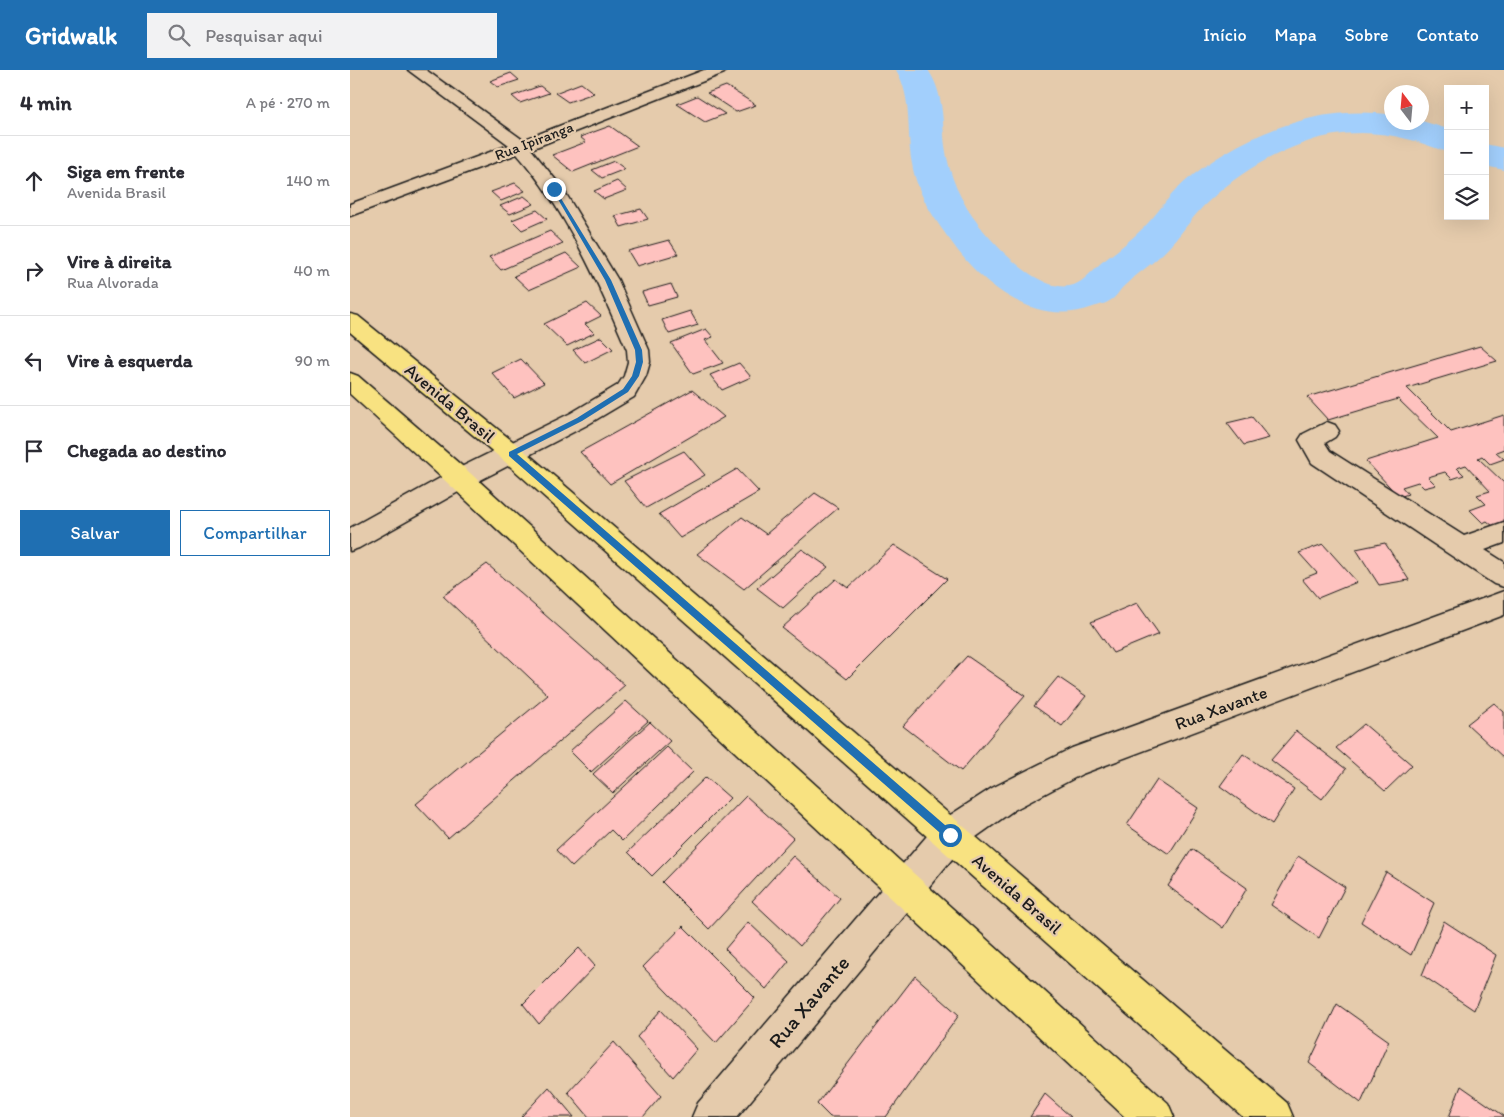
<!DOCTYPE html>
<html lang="pt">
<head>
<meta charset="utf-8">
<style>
	body { margin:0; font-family:Itim,sans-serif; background:#f2f2f3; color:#2b2b33 }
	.controls { position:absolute; right:15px; top:15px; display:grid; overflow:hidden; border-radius:0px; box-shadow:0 5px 20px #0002 }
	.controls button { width:45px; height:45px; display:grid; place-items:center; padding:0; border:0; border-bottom:1px solid #e1e1e2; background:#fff; color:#2b2b33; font:25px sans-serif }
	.compass { position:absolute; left:1034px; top:15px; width:45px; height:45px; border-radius:50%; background:#fff; box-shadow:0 5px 20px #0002; rotate:344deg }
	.stop { position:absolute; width:15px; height:15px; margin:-11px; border:4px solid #1f6fb2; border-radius:50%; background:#fff }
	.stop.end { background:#1f6fb2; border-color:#fff; box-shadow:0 1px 5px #0008 }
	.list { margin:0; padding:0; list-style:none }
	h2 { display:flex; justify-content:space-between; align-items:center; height:65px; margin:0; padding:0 20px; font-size:21px }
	h2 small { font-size:16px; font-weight:400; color:#7c7c81 }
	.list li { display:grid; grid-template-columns:32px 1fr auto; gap:15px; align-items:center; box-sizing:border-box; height:90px; padding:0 20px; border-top:1px solid #e1e1e2 }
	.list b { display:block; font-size:19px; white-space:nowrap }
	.list p { margin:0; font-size:16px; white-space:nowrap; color:#7c7c81 }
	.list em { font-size:16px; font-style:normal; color:#7c7c81 }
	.actions { display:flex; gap:10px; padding:15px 20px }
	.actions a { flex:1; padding:11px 0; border:1px solid #1f6fb2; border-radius:0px; text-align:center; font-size:18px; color:#1f6fb2 }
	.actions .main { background:#1f6fb2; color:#fff }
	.icon { flex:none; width:28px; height:28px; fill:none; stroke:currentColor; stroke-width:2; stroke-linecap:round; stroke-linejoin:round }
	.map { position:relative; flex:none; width:1154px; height:1047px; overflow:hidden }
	header { display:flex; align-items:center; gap:30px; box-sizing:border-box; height:70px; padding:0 25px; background:#1f6fb2; color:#fff }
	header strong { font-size:24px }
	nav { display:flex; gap:28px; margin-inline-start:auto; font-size:18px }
	.search { width:350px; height:45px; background:#f2f2f3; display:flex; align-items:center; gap:12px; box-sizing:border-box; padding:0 18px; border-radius:0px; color:#7c7c81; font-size:19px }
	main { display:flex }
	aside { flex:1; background:#fff }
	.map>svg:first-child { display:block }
</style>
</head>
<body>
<header>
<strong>Gridwalk</strong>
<div class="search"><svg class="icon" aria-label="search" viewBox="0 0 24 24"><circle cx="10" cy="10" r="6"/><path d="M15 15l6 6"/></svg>Pesquisar aqui</div>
<nav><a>Início</a><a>Mapa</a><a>Sobre</a><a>Contato</a></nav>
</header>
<main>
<aside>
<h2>4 min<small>A pé · 270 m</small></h2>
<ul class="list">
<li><svg class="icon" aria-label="ahead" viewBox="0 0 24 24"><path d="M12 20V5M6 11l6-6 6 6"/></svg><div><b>Siga em frente</b><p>Avenida Brasil</p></div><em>140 m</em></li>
<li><svg class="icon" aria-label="right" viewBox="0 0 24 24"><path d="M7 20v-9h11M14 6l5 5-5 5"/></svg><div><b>Vire à direita</b><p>Rua Alvorada</p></div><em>40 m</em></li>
<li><svg class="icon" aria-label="left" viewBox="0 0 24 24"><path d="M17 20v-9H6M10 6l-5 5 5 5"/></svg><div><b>Vire à esquerda</b></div><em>90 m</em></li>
<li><svg class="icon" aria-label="arrive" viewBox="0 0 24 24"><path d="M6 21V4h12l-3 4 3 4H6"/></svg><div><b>Chegada ao destino</b></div></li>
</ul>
<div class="actions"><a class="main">Salvar</a><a>Compartilhar</a></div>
</aside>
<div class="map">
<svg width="1154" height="1047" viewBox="0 0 1154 1047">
	<rect width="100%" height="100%" fill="#e5cbac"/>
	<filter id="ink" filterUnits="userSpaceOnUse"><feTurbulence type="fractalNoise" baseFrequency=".02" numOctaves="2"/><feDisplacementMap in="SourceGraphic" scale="10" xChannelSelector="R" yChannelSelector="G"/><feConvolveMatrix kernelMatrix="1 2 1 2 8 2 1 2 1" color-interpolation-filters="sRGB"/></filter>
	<g filter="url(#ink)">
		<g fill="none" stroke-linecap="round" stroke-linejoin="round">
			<path fill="#a2cffc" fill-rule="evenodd" d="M 546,0 L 578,0 C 594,23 592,49 595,76 C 599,105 610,131 629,155 C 646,177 688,221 719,216 C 734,214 743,198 755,190 C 770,178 785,167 798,153 C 809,141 818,127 830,116 C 885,67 967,33 1042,45 L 1042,52 L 1072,52 L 1072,51 L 1098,59 L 1098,82 C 1084,78 1071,72 1057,69 C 1025,60 985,61 954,73 C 918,86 887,105 859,131 C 844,144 834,161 821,175 C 807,191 789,202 774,216 C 769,220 767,227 761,230 C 756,234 749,235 743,237 C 686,258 631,215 600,170 C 583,147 567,123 562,94 C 556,63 563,28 546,0 Z
				M 1135,74 L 1154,78 L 1154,100 L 1135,96 Z"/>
		</g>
		<path fill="#fec2bf" stroke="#1c1c1c" d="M 161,3 L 169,10 L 148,17 L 140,11 Z
			M 231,13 L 244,23 L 218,32 L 205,23 Z
			M 190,16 L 199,23 L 170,33 L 162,26 Z
			M 376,16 L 406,35 L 386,42 L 357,23 Z
			M 347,26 L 375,44 L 355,52 L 327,34 Z
			M 260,56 L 288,76 L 223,102 L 202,85 L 236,72 L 230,67 Z
			M 264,91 L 275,99 L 252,108 L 242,100 Z
			M 267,111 L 277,120 L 254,129 L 244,121 Z
			M 165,113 L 175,121 L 151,131 L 141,122 Z
			M 174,126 L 184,134 L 160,144 L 150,136 Z
			M 291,139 L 298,149 L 271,157 L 265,146 Z
			M 187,140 L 197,149 L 172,160 L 162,150 Z
			M 200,161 L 213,173 L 151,200 L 139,187 Z
			M 319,170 L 328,184 L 287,196 L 278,181 Z
			M 216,183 L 231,197 L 179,220 L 164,206 Z
			M 321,214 L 327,227 L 298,235 L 292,222 Z
			M 237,233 L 251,246 L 235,254 L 244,263 L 217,276 L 194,254 Z
			M 340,241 L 348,255 L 319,264 L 312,250 Z
			M 356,259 L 363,267 L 355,270 L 373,293 L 343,304 L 321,273 Z
			M 251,267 L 263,279 L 235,293 L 223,280 Z
			M 1130,276 L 1147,291 L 1057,318 L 1101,362 L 1154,345 L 1154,379 L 1146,382 L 1154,389 L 1140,394 L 1132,386 L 1128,388 L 1154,413 L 1154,452 L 1143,456 L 1137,451 L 1133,453 L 1120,440 L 1136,434 L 1127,425 L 1140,421 L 1116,395 L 1107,398 L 1114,405 L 1102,409 L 1095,402 L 1078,407 L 1086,415 L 1074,418 L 1068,412 L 1052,417 L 1058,424 L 1049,427 L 1016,391 L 1088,368 L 1048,329 L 978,350 L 957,327 Z
			M 171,289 L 194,313 L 164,328 L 142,303 Z
			M 389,293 L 401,307 L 372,320 L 360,305 Z
			M 342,320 L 374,347 L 260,414 L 230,382 Z
			M 902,347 L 919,368 L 894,375 L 877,353 Z
			M 334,381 L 355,405 L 296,438 L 274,411 Z
			M 387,399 L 409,422 L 330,468 L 309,444 Z
			M 465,423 L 488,438 L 394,519 L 347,484 L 392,447 L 416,464 Z
			M 1035,473 L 1059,510 L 1029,515 L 1006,479 Z
			M 973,474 L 1007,512 L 968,528 L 952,509 L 967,503 L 949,483 Z
			M 544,475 L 597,509 L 497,609 L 432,558 L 486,509 L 498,518 Z
			M 452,479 L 478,497 L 433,538 L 407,518 Z
			M 137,494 L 275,615 L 98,768 L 66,734 L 198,625 L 93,526 Z
			M 787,533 L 809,564 L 763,583 L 741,552 Z
			M 617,586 L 675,626 L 611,701 L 553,656 Z
			M 708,607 L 736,626 L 712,656 L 684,636 Z
			M 276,631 L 298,651 L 241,702 L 220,681 Z
			M 1144,633 L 1154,642 L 1154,688 L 1117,654 Z
			M 300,652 L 320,671 L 263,723 L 243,704 Z
			M 1014,654 L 1062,695 L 1035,721 L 986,678 Z
			M 946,661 L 996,699 L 972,729 L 921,690 Z
			M 317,677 L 343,702 L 272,771 L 261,760 L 222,797 L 206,780 Z
			M 893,684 L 944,719 L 922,754 L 870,716 Z
			M 356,707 L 380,728 L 302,806 L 278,782 Z
			M 807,710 L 848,738 L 819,784 L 777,755 Z
			M 396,726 L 443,768 L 359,859 L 312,812 Z
			M 842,779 L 897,818 L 873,858 L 818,816 Z
			M 443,786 L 490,828 L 450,876 L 402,831 Z
			M 948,786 L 995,817 L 969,868 L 921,835 Z
			M 1036,802 L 1084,833 L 1061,885 L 1011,852 Z
			M 1094,851 L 1146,885 L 1124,940 L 1072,905 Z
			M 398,852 L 439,891 L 416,919 L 375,879 Z
			M 333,856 L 405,928 L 366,973 L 293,897 Z
			M 229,878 L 245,896 L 189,954 L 173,934 Z
			M 565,906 L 609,945 L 536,1047 L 480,1047 L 467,1034 Z
			M 987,934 L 1039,971 L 1011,1033 L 959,993 Z
			M 311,940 L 347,979 L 323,1007 L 287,967 Z
			M 264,972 L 311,1026 L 293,1047 L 239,1047 L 218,1022 Z
			M 1111,1016 L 1154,1046 L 1154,1047 L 1099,1047 Z
			M 199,1017 L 224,1047 L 171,1047 Z
			M 695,1024 L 721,1047 L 680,1047 Z"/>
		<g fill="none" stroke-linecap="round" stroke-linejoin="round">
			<defs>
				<path id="minor" d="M 58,0 L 76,0 L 173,70 L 354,0 L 376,0 L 374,3 L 181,79 L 213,119 L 268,210 L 299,280 L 300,292 L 296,306 L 284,327 L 237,355 L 119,416 L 9,478 L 0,481 L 0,458 L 101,402 L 221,343 L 268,315 L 274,306 L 278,292 L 277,280 C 249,214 215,138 167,84 L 0,146 L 0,134 L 159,75 Z
					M 977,352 L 985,355 L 989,361 L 985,367 L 975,373 L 980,381 L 1114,466 L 1154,452 L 1154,473 L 1135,480 L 1154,492 L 1154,517 L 1144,514 L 962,393 L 949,370 L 953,364 Z
					M 1154,521 L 1154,545 L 732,704 L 664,740 L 612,777 L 387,1047 L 342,1047 L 348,1033 L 588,753 L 642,718 L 722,678 Z"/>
				<path id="major" d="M 0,244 L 8,246 L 171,378 L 937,1033 L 943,1047 L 893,1047 L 153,390 L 0,262 Z
					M 0,303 L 8,306 L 119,402 L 818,1033 L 824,1047 L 775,1047 L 101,416 L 0,324 Z"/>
			</defs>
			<use href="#minor" stroke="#1c1c1c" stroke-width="3"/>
			<use href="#major" stroke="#1c1c1c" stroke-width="3"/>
			<use href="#minor" fill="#e5cbac" fill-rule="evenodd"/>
			<use href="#major" fill="#f8e281" fill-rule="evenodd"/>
		</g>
	</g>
	<path fill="#1f6fb2" d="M 204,117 L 261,210 L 292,280 L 293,292 L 289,306 L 278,322 L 232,351 L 167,384 L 603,762 L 603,769 L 597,769 L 159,386 L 159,382 L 227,348 L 273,319 L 282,306 L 286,292 L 285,280 L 255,210 L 202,119 Z"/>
	<g text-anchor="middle" stroke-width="4.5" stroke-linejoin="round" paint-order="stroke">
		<g font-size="15" fill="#1c1c1c" stroke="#e5cbac">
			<text transform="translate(184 71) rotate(-21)" y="5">Rua Ipiranga</text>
		</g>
		<g font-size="18" fill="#1c1c1c" stroke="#e5cbac">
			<text transform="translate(100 333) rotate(40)" y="6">Avenida Brasil</text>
			<text transform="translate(871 638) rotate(-20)" y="6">Rua Xavante</text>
			<text transform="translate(667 824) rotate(41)" y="6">Avenida Brasil</text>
		</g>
		<g font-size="21" fill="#1c1c1c" stroke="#e5cbac">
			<text transform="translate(459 932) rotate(-50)" y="7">Rua Xavante</text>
		</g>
	</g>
</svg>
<div class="controls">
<button>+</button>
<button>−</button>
<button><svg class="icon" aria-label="layers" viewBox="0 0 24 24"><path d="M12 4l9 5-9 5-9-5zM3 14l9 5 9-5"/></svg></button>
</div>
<svg class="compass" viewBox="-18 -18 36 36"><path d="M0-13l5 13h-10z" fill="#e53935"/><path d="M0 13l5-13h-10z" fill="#7c7c81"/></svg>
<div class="stop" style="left:600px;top:765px"></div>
<div class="stop end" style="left:204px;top:119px"></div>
</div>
</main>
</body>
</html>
